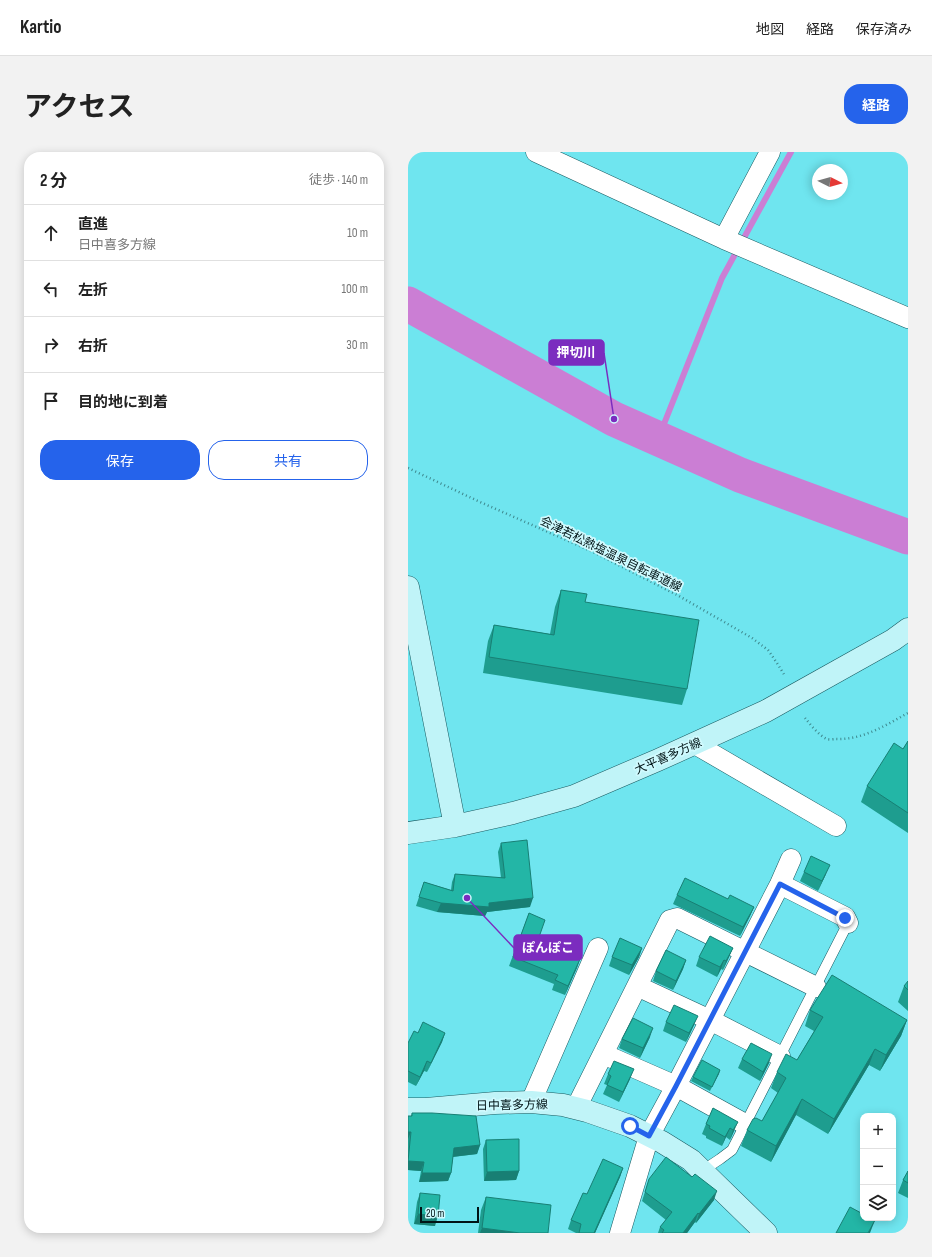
<!DOCTYPE html>
<html lang="ja">
<head>
<meta charset="utf-8">
<style>
	body { margin:0; font-family:"Sofia Sans Condensed","Noto Sans JP",sans-serif; background:#f2f2f2; color:#222 }
	.controls { position:absolute; right:12px; bottom:12px; display:grid; overflow:hidden; border-radius:8px; box-shadow:0 2px 10px #0003 }
	.controls button { width:36px; height:36px; display:grid; place-items:center; padding:0; border:0; border-bottom:1px solid #e0e0e0; background:#fff; color:#222; font:20px sans-serif }
	.compass { position:absolute; left:404px; top:12px; width:36px; height:36px; border-radius:50%; background:#fff; box-shadow:0 2px 10px #0003; rotate:96deg }
	.scale { position:absolute; left:12px; bottom:10px; width:59px; box-sizing:border-box; padding-left:4px; border:2px solid #001416; border-top:0; font-size:11px; line-height:14px; white-space:nowrap; color:#001416; -webkit-text-stroke:3px #d0fafe; paint-order:stroke }
	.stop { position:absolute; width:12px; height:12px; margin:-9px; border:3px solid #2563eb; border-radius:50%; background:#fff }
	.stop.end { background:#2563eb; border-color:#fff; box-shadow:0 1px 4px #0008 }
	.list { margin:0; padding:0; list-style:none }
	h2 { display:flex; justify-content:space-between; align-items:center; height:52px; margin:0; padding:0 16px; font-size:17px }
	h2 small { font-size:13px; font-weight:400; color:#767676 }
	.list li { display:grid; grid-template-columns:26px 1fr auto; gap:12px; align-items:center; box-sizing:border-box; height:56px; padding:0 16px; border-top:1px solid #e0e0e0 }
	.list b { display:block; font-size:15px; white-space:nowrap }
	.list p { margin:0; font-size:13px; white-space:nowrap; color:#767676 }
	.list em { font-size:13px; font-style:normal; color:#767676 }
	.actions { display:flex; gap:8px; padding:12px 16px }
	.actions a { flex:1; padding:9px 0; border:1px solid #2563eb; border-radius:16px; text-align:center; font-size:14px; color:#2563eb }
	.actions .main { background:#2563eb; color:#fff }
	.icon { flex:none; width:22px; height:22px; fill:none; stroke:currentColor; stroke-width:2; stroke-linecap:round; stroke-linejoin:round }
	.map { position:relative; flex:none; width:500px; height:1081px; overflow:hidden; border-radius:16px }
	header { display:flex; align-items:center; gap:24px; box-sizing:border-box; height:56px; padding:0 20px; background:#fff; border-bottom:1px solid #e0e0e0 }
	header strong { font-size:19px }
	nav { display:flex; gap:22px; margin-inline-start:auto; font-size:14px }
	.intro { display:flex; align-items:center; justify-content:space-between; box-sizing:border-box; height:96px; padding:0 24px }
	h1 { margin:0; font-size:28px }
	.button { padding:10px 18px; border-radius:16px; background:#2563eb; color:#fff; font-size:14px; font-weight:700 }
	main { display:flex; gap:24px; padding:0 24px }
	aside { flex:1; background:#fff; border-radius:16px; box-shadow:0 2px 10px #0003 }
	.map>svg:first-child { display:block }
</style>
</head>
<body>
<header>
<strong>Kartio</strong>
<nav><a>地図</a><a>経路</a><a>保存済み</a></nav>
</header>
<div class="intro"><h1>アクセス</h1><a class="button">経路</a></div>
<main>
<aside>
<h2>2 分<small>徒歩 · 140 m</small></h2>
<ul class="list">
<li><svg class="icon" aria-label="ahead" viewBox="0 0 24 24"><path d="M12 20V5M6 11l6-6 6 6"/></svg><div><b>直進</b><p>日中喜多方線</p></div><em>10 m</em></li>
<li><svg class="icon" aria-label="left" viewBox="0 0 24 24"><path d="M17 20v-9H6M10 6l-5 5 5 5"/></svg><div><b>左折</b></div><em>100 m</em></li>
<li><svg class="icon" aria-label="right" viewBox="0 0 24 24"><path d="M7 20v-9h11M14 6l5 5-5 5"/></svg><div><b>右折</b></div><em>30 m</em></li>
<li><svg class="icon" aria-label="arrive" viewBox="0 0 24 24"><path d="M6 21V4h12l-3 4 3 4H6"/></svg><div><b>目的地に到着</b></div></li>
</ul>
<div class="actions"><a class="main">保存</a><a>共有</a></div>
</aside>
<div class="map">
<svg width="500" height="1081" viewBox="0 0 500 1081">
	<rect width="100%" height="100%" fill="#6fe5ef"/>
	<g fill="none" stroke-linecap="round" stroke-linejoin="round">
		<path stroke="#cb7ed4" stroke-width="6" d="M 250,287 L 314,126 L 383,0"/>
		<path stroke="#cb7ed4" stroke-width="35" d="M 0,152 L 206,267 L 332,323 L 500,385"/>
		<defs>
			<path id="lane" d="M 294,1019 L 312,1007 L 324,998 L 440,771"/>
			<path id="street" d="M 128,0 L 316,87 L 500,166
				M 316,87 L 362,0
				M 287,592 L 428,674
				M 372,732 L 437,765 L 440,771
				M 229,834 L 302,868 L 372,904
				M 195,902 L 268,934 L 337,972
				M 123,950 L 190,796
				M 168,956 L 262,768 L 269,766 L 408,835
				M 212,1081 L 241,984 L 268,934 L 372,732 L 383,707"/>
			<path id="secondary" d="M 0,435 L 47,674
				M 0,681 L 47,674 L 105,661 L 166,644 L 250,608 L 358,559 L 485,488 L 500,477
				M 0,957 L 18,957 L 87,951 L 123,950 L 155,953 L 179,959 L 222,974 L 254,990 L 283,1008 L 358,1081"/>
		</defs>
		<use href="#lane" stroke="#195a60" stroke-width="11"/>
		<use href="#street" stroke="#195a60" stroke-width="21"/>
		<use href="#secondary" stroke="#195a60" stroke-width="23"/>
		<path stroke="#3e898f" stroke-width="2.5" stroke-dasharray="1 3" stroke-linecap="butt" d="M 0,316 L 72,350 L 183,399 L 271,444 L 344,486 L 360,498 L 369,511 L 377,524
			M 397,566 C 403,573 410,583 419,587 C 422,588 426,587 428,587 C 455,588 478,573 500,561"/>
		<use href="#lane" stroke="#fff" stroke-width="10"/>
		<use href="#street" stroke="#fff" stroke-width="20"/>
		<use href="#secondary" stroke="#c0f4f8" stroke-width="22"/>
	</g>
	<path fill="#1e9d8f" d="M 153,438 L 177,450 L 279,537 L 274,553 L 75,521 L 80,489 L 86,473 L 142,482 L 147,455 Z
		M 500,589 L 500,681 L 453,650 L 459,634 L 495,597 Z
		M 93,691 L 122,755 L 79,760 L 77,764 L 29,760 L 8,754 L 16,730 L 43,738 L 44,730 L 47,722 L 93,726 L 90,700 Z
		M 396,720 L 418,722 L 410,739 L 392,729 Z
		M 269,743 L 320,747 L 346,755 L 342,764 L 332,784 L 265,752 Z
		M 121,761 L 130,788 L 135,791 L 172,807 L 157,843 L 144,838 L 146,832 L 101,814 Z
		M 234,796 L 231,805 L 221,823 L 201,814 L 204,805 Z
		M 325,796 L 321,805 L 315,818 L 313,817 L 309,825 L 288,814 L 291,805 Z
		M 278,808 L 275,817 L 265,838 L 245,829 L 248,819 Z
		M 496,834 L 500,838 L 500,859 L 490,850 Z
		M 402,858 L 499,868 L 493,884 L 472,919 L 461,913 L 420,982 L 388,963 L 363,1010 L 333,994 L 339,978 L 354,969 L 370,941 L 363,936 L 369,920 L 389,908 L 406,879 L 397,874 Z
		M 258,870 L 286,873 L 278,890 L 255,879 Z
		M 10,881 L 37,881 L 34,890 L 19,920 L 16,919 L 8,934 L 0,930 L 0,891 Z
		M 242,885 L 232,906 L 211,896 L 214,887 Z
		M 334,907 L 361,911 L 352,929 L 330,916 Z
		M 312,918 L 302,939 L 283,929 L 285,925 Z
		M 200,922 L 222,927 L 211,950 L 195,942 L 199,933 L 196,932 Z
		M 305,956 L 326,979 L 322,988 L 318,985 L 314,994 L 298,986 L 298,984 L 294,982 L 298,972 Z
		M 4,961 L 72,993 L 69,1002 L 45,1005 L 43,1021 L 40,1029 L 11,1030 L 13,1019 L 0,1018 L 0,964 L 3,964 Z
		M 78,988 L 111,1019 L 108,1028 L 76,1029 L 75,997 Z
		M 215,1016 L 212,1025 L 187,1081 L 168,1081 L 160,1077 L 163,1068 L 179,1042 Z
		M 500,1019 L 500,1046 L 490,1041 L 495,1028 Z
		M 241,1027 L 306,1048 L 288,1071 L 287,1070 L 279,1081 L 250,1081 L 252,1075 L 258,1068 L 234,1049 Z
		M 12,1041 L 27,1074 L 6,1072 L 9,1050 Z
		M 78,1045 L 140,1081 L 70,1081 L 73,1058 Z"/>
	<path fill="#187f74" d="M 422,713 L 418,722 L 410,739 L 414,729 Z
		M 125,746 L 122,755 L 79,760 L 77,764 L 29,760 L 33,751 L 81,751 Z
		M 346,755 L 342,764 L 332,784 L 335,775 Z
		M 234,796 L 231,805 L 221,823 L 224,813 Z
		M 325,796 L 321,805 L 315,818 L 318,809 Z
		M 172,807 L 169,816 L 157,843 L 160,834 Z
		M 278,808 L 275,817 L 265,838 L 268,829 Z
		M 316,808 L 313,817 L 309,825 L 312,815 Z
		M 290,864 L 286,873 L 278,890 L 281,881 Z
		M 499,868 L 493,884 L 472,919 L 478,903 Z
		M 245,876 L 242,885 L 232,906 L 235,896 Z
		M 37,881 L 34,890 L 19,920 L 23,911 Z
		M 467,897 L 461,913 L 420,982 L 426,967 Z
		M 364,902 L 361,911 L 352,929 L 355,920 Z
		M 19,909 L 16,919 L 8,934 L 12,925 Z
		M 226,917 L 222,927 L 211,950 L 215,940 Z
		M 312,918 L 311,922 L 302,939 L 304,935 Z
		M 394,947 L 388,963 L 363,1010 L 368,994 Z
		M 330,970 L 322,988 L 325,978 Z
		M 322,976 L 314,994 L 317,985 Z
		M 0,980 L 3,980 L 0,987 Z
		M 72,993 L 69,1002 L 43,1005 L 46,996 Z
		M 0,1009 L 16,1010 L 13,1019 L 0,1018 Z
		M 215,1016 L 212,1025 L 187,1081 L 186,1081 Z
		M 111,1019 L 108,1028 L 76,1029 L 79,1020 Z
		M 14,1021 L 43,1021 L 40,1029 L 11,1030 Z
		M 309,1039 L 306,1048 L 288,1071 L 291,1062 Z
		M 290,1061 L 287,1070 L 279,1081 L 275,1081 Z
		M 10,1062 L 30,1064 L 27,1074 L 6,1072 Z
		M 467,1068 L 462,1081 L 460,1081 Z
		M 74,1076 L 112,1081 L 72,1081 Z"/>
	<path fill="#23b6a6" stroke="#187f74" d="M 153,438 L 179,442 L 177,450 L 291,468 L 279,537 L 81,505 L 86,473 L 146,483 Z
		M 500,589 L 500,661 L 459,634 L 486,591 L 495,597 Z
		M 119,688 L 125,746 L 81,751 L 81,755 L 33,751 L 11,745 L 16,730 L 45,739 L 47,722 L 97,726 L 93,691 Z
		M 403,704 L 422,713 L 414,729 L 396,720 Z
		M 277,726 L 320,747 L 322,743 L 346,755 L 335,775 L 269,743 Z
		M 121,761 L 137,768 L 130,788 L 135,790 L 135,791 L 172,807 L 160,834 L 147,828 L 150,823 L 105,805 Z
		M 302,784 L 325,796 L 318,809 L 316,808 L 312,815 L 291,805 Z
		M 212,786 L 234,796 L 224,813 L 204,805 Z
		M 258,798 L 278,808 L 268,829 L 248,819 Z
		M 424,823 L 499,868 L 478,903 L 467,897 L 426,967 L 394,947 L 368,994 L 339,978 L 345,967 L 348,966 L 354,969 L 378,926 L 369,920 L 378,902 L 389,908 L 415,865 L 402,858 Z
		M 500,829 L 500,838 L 496,834 Z
		M 266,853 L 290,864 L 281,881 L 258,870 Z
		M 225,866 L 245,876 L 235,896 L 214,887 Z
		M 15,870 L 37,881 L 23,911 L 19,909 L 12,925 L 0,919 L 0,891 L 6,879 L 10,881 Z
		M 343,891 L 364,902 L 355,920 L 334,907 Z
		M 294,908 L 312,918 L 304,935 L 285,925 Z
		M 206,909 L 226,917 L 215,940 L 199,933 L 203,924 L 200,922 Z
		M 305,956 L 330,970 L 325,978 L 322,976 L 317,985 L 301,976 L 302,974 L 298,972 Z
		M 4,961 L 24,961 L 68,964 L 72,993 L 46,996 L 43,1021 L 14,1021 L 16,1010 L 0,1009 L 3,980 L 0,980 L 0,964 L 4,964 Z
		M 111,987 L 111,1019 L 79,1020 L 78,988 Z
		M 258,1005 L 284,1025 L 287,1022 L 309,1039 L 291,1062 L 290,1061 L 275,1081 L 254,1081 L 256,1078 L 252,1075 L 264,1060 L 237,1040 L 241,1027 Z
		M 195,1007 L 215,1016 L 186,1081 L 171,1081 L 173,1072 L 163,1068 L 175,1041 L 179,1042 Z
		M 500,1019 L 500,1031 L 495,1028 Z
		M 12,1041 L 32,1043 L 30,1064 L 10,1062 Z
		M 78,1045 L 143,1053 L 140,1081 L 112,1081 L 74,1076 Z
		M 442,1055 L 455,1062 L 455,1066 L 463,1066 L 467,1068 L 460,1081 L 428,1081 Z"/>
	<g fill="none" stroke-linecap="round" stroke-linejoin="round">
		<path stroke="#2563eb" stroke-width="5" d="M 222,974 L 241,984 L 268,934 L 372,732 L 437,766"/>
	</g>
	<g text-anchor="middle" stroke-width="3.5" stroke-linejoin="round" paint-order="stroke">
		<g font-size="12" fill="#001416" stroke="#d0fafe">
			<text transform="translate(203 402) rotate(26)" y="4">会津若松熱塩温泉自転車道線</text>
			<text transform="translate(260 604) rotate(-24)" y="4">大平喜多方線</text>
			<text transform="translate(104 953) rotate(-1)" y="4">日中喜多方線</text>
		</g>
	</g>
	<path fill="none" stroke="#7b2cbf" stroke-width="1.5" d="M206 267L196 201M59 746L106 796"/>
	<g fill="#7b2cbf" stroke="#d0fafe" stroke-width="1.5">
		<circle cx="206" cy="267" r="4"/>
		<circle cx="59" cy="746" r="4"/>
	</g>
	<g fill="#7b2cbf" stroke="#7b2cbf" stroke-width="1.5">
		<rect x="141" y="188" width="55" height="25" rx="4"/>
		<rect x="106" y="783" width="68" height="25" rx="4"/>
	</g>
	<g font-size="13" text-anchor="middle" font-weight="bold" fill="#fff">
		<text x="168" y="205">押切川</text>
		<text x="140" y="800">ぽんぽこ</text>
	</g>
</svg>
<div class="controls">
<button>+</button>
<button>−</button>
<button><svg class="icon" aria-label="layers" viewBox="0 0 24 24"><path d="M12 4l9 5-9 5-9-5zM3 14l9 5 9-5"/></svg></button>
</div>
<svg class="compass" viewBox="-18 -18 36 36"><path d="M0-13l5 13h-10z" fill="#e53935"/><path d="M0 13l5-13h-10z" fill="#767676"/></svg>
<div class="scale">20 m</div>
<div class="stop" style="left:222px;top:974px"></div>
<div class="stop end" style="left:437px;top:766px"></div>
</div>
</main>
</body>
</html>
